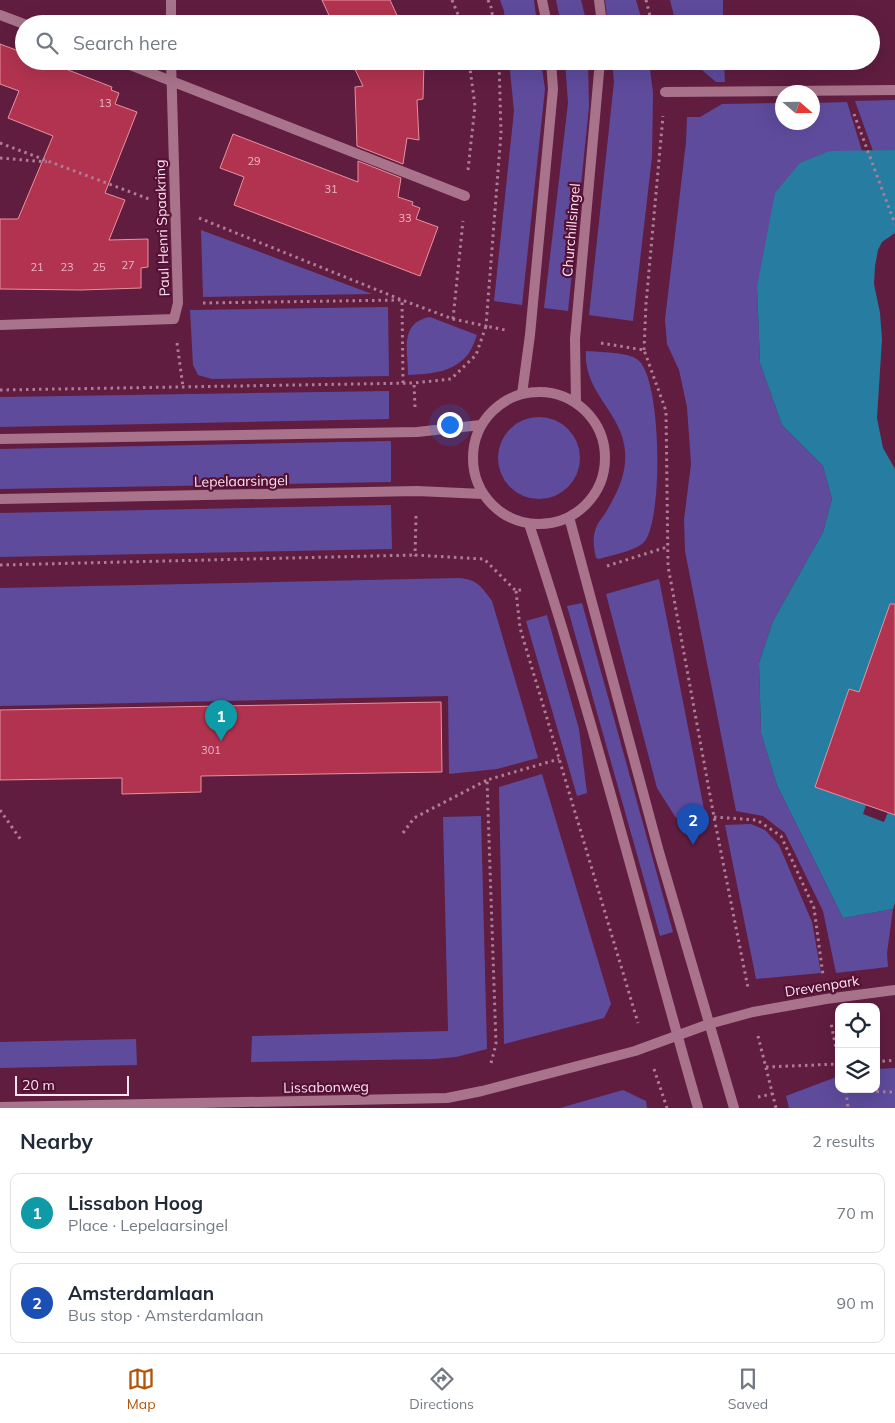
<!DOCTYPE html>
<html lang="en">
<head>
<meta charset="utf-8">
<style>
	body { margin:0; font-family:Mulish,sans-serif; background:#f2f2f3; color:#1f2937 }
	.controls { position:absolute; right:15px; bottom:15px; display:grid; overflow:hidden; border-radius:10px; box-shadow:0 5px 20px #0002 }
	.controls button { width:45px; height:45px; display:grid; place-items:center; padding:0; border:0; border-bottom:1px solid #e0e1e3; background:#fff; color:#1f2937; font:25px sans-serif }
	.compass { position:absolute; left:775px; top:85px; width:45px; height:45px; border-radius:50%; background:#fff; box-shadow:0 5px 20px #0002; rotate:110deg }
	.scale { position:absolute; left:15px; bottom:12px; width:114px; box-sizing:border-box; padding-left:5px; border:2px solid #fee4ee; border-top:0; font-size:14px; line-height:18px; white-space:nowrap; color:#fee4ee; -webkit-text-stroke:4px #541135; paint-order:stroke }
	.you { position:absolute; left:449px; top:424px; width:18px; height:18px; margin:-12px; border:4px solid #fff; border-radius:50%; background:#1a73e8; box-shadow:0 0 0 8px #1a73e833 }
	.badge { display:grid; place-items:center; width:32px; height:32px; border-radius:50%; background:#b45309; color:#fff; font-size:16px; font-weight:700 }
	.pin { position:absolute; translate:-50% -41px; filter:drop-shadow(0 1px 2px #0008) }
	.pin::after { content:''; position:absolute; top:26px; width:18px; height:15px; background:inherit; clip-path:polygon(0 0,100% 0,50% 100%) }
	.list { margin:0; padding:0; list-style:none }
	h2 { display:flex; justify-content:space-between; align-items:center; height:65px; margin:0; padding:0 20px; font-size:21px }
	h2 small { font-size:16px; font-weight:400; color:#747a83 }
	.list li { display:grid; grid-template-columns:32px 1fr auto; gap:15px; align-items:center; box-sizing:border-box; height:80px; margin:0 10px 10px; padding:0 10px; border:1px solid #e0e1e3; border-radius:10px }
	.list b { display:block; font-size:19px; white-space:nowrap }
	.list p { margin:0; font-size:16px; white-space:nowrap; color:#747a83 }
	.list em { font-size:16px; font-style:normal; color:#747a83 }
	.icon { flex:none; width:28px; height:28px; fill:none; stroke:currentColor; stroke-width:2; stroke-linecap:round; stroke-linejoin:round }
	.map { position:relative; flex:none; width:895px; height:1108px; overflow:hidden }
	.search { position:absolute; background:#fff; box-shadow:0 5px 20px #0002; left:15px; right:15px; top:15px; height:55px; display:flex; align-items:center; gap:12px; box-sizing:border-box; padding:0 18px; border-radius:28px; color:#747a83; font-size:19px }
	.sheet { height:245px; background:#fff }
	nav { display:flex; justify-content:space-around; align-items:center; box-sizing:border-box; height:70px; border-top:1px solid #e0e1e3; background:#fff; font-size:14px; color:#747a83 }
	nav a { display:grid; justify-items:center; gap:2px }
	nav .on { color:#b45309 }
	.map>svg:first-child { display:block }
</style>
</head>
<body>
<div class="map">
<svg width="895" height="1108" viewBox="0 0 895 1108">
	<rect width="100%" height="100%" fill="#601d40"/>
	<path fill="#5e4b9c" d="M 500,0 L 534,0 L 537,24 L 505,24 L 504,11 Z
		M 556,0 L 581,0 L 587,24 L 561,24 Z
		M 605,0 L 636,0 L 643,24 L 608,24 Z
		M 670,0 L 723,0 L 723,24 L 676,24 Z
		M 509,61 L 541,61 L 545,89 L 522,305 L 494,301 L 514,111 Z
		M 565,61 L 588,61 L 589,107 L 568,311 L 544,308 L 568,103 Z
		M 612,61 L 649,61 L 653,93 L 652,157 L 633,321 L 589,315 L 614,82 Z
		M 684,61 L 724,61 L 725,82 L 716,82 L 695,64 L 685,64 Z
		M 895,100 L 895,150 L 873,151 L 855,101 Z
		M 847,102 L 862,151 L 830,151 L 757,287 L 760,363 L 782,425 L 823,466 L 832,499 L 823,532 L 773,621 L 759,663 L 761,733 L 777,785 L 843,918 L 893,909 L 887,953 L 888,967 L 836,973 L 823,911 L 785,833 L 763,816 L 736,811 L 685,551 L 684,520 L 691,464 L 687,407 L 679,370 L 667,344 L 665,320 L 686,142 L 687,117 L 700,117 L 722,104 L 782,103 L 782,122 L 812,122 L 813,103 Z
		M 201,230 L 372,294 L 203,297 Z
		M 388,307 L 389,376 L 212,379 L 198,375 L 193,365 L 190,310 Z
		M 430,317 L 477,335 C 475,341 472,348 469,353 C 454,373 430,374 408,375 C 408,350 399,323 430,317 Z
		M 586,351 C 598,352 629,352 638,360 C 662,379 663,517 645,541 C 637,551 611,555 599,559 L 596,558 C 594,548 592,538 596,528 C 598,522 603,517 606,512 C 617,493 627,474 625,451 C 622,412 583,393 586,351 Z
		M 389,391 L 389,419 L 0,427 L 0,397 Z
		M498 458a41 41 0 1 1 82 0a41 41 0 1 1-82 0Z
		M 391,441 L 391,482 L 0,489 L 0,449 Z
		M 391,505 L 392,549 L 0,557 L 0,513 Z
		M 458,578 C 477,579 481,586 492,601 L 538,758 L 497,769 L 449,774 L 448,696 L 0,706 L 0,588 Z
		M 659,579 L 704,809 L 676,818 L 657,788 L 606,594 Z
		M 582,603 L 673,932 L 660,936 L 567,606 Z
		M 547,615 L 579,729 L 587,793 L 577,796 L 526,621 Z
		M 542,774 L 611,1004 L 604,1018 L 504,1044 L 499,787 Z
		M 481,816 L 487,1049 L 456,1057 L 434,1059 L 251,1062 L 252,1036 L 448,1031 L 443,817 Z
		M 751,824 L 765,830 L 779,845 L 812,922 L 821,973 L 756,979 L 725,825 Z
		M 136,1039 L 137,1065 L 0,1068 L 0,1042 Z
		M 895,1068 L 895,1108 L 789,1108 L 786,1096 L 839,1076 L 839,1089 L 876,1089 L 876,1069 Z
		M 623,1090 L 646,1101 L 647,1108 L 560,1108 Z"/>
	<path fill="#277ca2" d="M 895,150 L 895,233 L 882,242 L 878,250 L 875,266 L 874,284 L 880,313 L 882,339 L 877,418 L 883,448 L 895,469 L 895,643 L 859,692 L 849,689 L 815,787 L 866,805 L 863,814 L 884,822 L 888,812 L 895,815 L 895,903 L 893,909 L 843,918 L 777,785 L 761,733 L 759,663 L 773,621 L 823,532 L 832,499 L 823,466 L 782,425 L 760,363 L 757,287 L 775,193 L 800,163 L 830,151 Z"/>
	<path fill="#b23350" stroke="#e8929d" d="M 322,0 L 390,0 L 401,24 L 333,24 Z
		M 0,44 L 24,53 L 24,61 L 45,61 L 112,87 L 111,90 L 119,93 L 115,104 L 137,112 L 105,193 L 125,200 L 109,240 L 148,239 L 148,267 L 141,268 L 141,288 L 81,290 L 0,289 L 0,219 L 18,219 L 53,136 L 8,118 L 19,91 L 0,84 Z
		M 351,61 L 424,61 L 423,99 L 417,100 L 419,140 L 407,138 L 403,164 L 357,146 L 355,87 L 363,86 Z
		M 233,134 L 358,182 L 358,161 L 401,178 L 398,197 L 413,202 L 412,205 L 420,208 L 416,219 L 438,227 L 420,276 L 234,205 L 244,177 L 220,168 Z
		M 890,604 L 895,604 L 895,815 L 815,787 L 849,689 L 859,692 Z
		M 441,702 L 442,772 L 201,776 L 201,792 L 122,794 L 122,778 L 0,780 L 0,710 Z"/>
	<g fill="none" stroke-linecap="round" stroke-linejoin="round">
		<path stroke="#ad7e95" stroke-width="3" stroke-dasharray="2.5 4" stroke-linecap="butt" d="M 452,0 L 462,24
			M 488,0 L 491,7 L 494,24
			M 646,0 L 652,24
			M 854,114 L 895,224
			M 0,143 L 149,199
			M 0,158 L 47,162
			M 468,170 L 475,106 L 469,61
			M 199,218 L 402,300 L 453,319 L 486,326 L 501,133 L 499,61
			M 203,303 L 402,300 L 403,383
			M 453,319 L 463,221
			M 177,343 L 183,387
			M 601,343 L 644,350 L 666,411 L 668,566 L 714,817 L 748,988
			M 644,350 L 646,304 L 663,116
			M 0,390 L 414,383
			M 415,407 L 414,383 L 451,379 L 476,355 L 486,326 L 505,330
			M 416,516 L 415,555 L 484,559 L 516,591 L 524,589
			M 0,565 L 415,555
			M 607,566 L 667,547
			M 516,591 L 520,628 L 638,1023
			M 0,810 L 21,840
			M 714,817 L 757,820 L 781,836 L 814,908 L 823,975
			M 403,833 L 414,818 L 487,780
			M 758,1036 L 776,1108
			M 876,1062 L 895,1060
			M 491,1063 L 496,1044 L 487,780 L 559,759
			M 766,1067 L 839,1064 L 831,1023
			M 654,1069 L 667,1108
			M 846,1089 L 846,1091 L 895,1092
			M 846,1091 L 848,1108
			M 758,1097 L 772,1094"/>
		<path stroke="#a9748b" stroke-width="10" d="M 0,15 L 24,24
			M 171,24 L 171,0
			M 120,61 L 465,196
			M 665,92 L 895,90
			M 0,325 L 174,319 L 178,303 L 171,61
			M 0,1107 L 447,1098 L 482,1091 L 635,1051 L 709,1024 L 753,1012 L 826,999 L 895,990"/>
		<path stroke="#a9748b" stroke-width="10" d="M 542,0 L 547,24
			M 599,0 L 602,24
			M473 458a66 66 0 1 1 132 0a66 66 0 1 1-132 0Z
			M 522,394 L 530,335 L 553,89 L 551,61
			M 576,402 L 575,339 L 600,61
			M 0,439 L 417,432 L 481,425
			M 0,499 L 417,491 L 483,494
			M 569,517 L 659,852 L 734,1108
			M 529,524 C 593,716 642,913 698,1108"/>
	</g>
	<g text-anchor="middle" stroke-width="4.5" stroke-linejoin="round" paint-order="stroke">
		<g font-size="11" fill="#ebb8c6">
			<text x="105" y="107">13</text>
			<text x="254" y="165">29</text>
			<text x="331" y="193">31</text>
			<text x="405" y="222">33</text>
			<text x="128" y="269">27</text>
			<text x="37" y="271">21</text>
			<text x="67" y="271">23</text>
			<text x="99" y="271">25</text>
			<text x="211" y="754">301</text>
		</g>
		<g font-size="14" fill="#fee4ee" stroke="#541135">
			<text transform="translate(162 228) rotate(-92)" y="5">Paul Henri Spaakring</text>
			<text transform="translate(571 230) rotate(-85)" y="5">Churchillsingel</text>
			<text transform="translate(241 481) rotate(-1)" y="5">Lepelaarsingel</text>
			<text transform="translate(822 986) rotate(-9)" y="5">Drevenpark</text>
			<text transform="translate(326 1087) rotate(-1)" y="5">Lissabonweg</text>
		</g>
	</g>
</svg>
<div class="controls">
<button><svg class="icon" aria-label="locate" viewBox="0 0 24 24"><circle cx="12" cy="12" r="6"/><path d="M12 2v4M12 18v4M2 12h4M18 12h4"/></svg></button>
<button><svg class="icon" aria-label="layers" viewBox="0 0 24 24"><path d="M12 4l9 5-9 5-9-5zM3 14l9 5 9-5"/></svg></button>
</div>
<svg class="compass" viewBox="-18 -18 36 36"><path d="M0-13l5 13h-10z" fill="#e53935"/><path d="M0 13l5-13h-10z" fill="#747a83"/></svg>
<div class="scale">20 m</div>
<div class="you"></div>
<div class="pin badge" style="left:221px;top:741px;background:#0f9aa8">1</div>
<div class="pin badge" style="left:693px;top:845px;background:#1a4fb4">2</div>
<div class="search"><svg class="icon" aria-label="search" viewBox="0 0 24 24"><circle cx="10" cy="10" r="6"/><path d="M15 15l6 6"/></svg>Search here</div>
</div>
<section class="sheet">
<h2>Nearby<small>2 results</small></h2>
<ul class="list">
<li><span class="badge" style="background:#0f9aa8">1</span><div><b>Lissabon Hoog</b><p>Place · Lepelaarsingel</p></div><em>70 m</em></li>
<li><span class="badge" style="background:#1a4fb4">2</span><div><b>Amsterdamlaan</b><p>Bus stop · Amsterdamlaan</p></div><em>90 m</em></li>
</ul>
</section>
<nav>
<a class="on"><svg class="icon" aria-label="map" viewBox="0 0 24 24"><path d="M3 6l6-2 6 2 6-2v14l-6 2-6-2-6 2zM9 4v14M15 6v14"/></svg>Map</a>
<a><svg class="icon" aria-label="directions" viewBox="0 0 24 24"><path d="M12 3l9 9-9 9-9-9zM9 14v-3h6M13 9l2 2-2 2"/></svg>Directions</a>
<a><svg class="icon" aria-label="saved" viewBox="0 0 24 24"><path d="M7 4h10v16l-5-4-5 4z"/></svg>Saved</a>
</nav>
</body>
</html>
